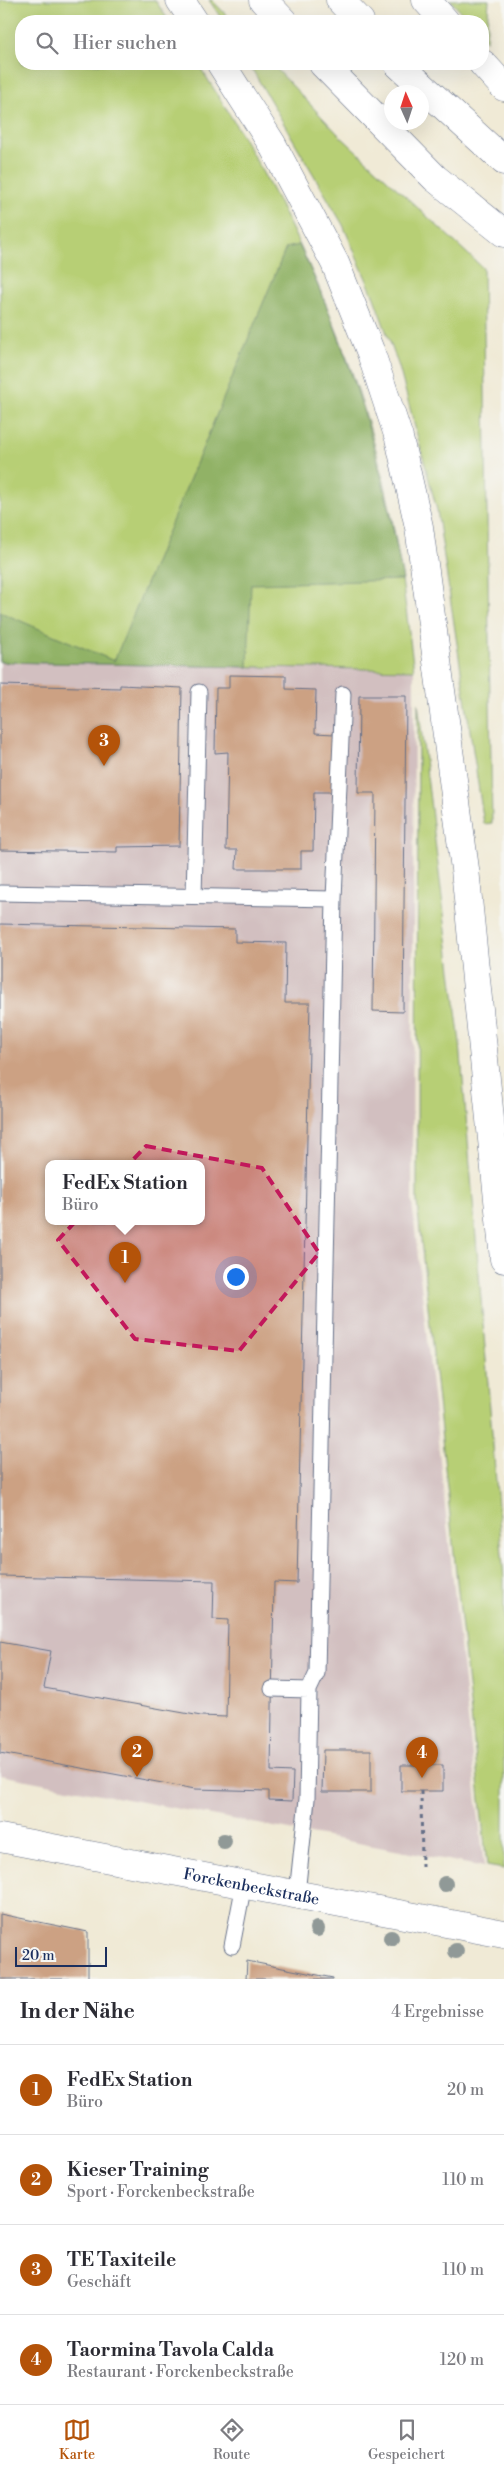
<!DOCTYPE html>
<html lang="de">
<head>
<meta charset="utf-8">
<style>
	body { margin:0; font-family:"Libre Bodoni",serif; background:#f7f7f7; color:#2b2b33 }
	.compass { position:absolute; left:384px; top:85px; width:45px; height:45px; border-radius:50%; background:#fff; box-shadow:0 5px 20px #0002; rotate:357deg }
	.scale { position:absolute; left:15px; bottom:12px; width:92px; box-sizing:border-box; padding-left:5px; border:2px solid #1b2f5e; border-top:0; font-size:14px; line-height:18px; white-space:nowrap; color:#1b2f5e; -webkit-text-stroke:4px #f6f6f2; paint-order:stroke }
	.you { position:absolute; left:235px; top:1276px; width:18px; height:18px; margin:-12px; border:4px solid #fff; border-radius:50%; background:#1a73e8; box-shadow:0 0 0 8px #1a73e833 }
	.badge { display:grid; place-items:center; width:32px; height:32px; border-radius:50%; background:#b45309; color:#fff; font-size:16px; font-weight:700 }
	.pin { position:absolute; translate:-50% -41px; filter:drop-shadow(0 1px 2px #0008) }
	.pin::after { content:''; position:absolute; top:26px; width:18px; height:15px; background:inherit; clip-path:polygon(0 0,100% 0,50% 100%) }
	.popup { position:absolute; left:45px; top:1160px; width:160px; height:65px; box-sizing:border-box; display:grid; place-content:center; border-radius:10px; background:#fff; filter:drop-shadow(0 1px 4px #0005); font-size:16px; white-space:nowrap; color:#7c7c81 }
	.popup b { font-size:19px; color:#2b2b33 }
	.popup::after { content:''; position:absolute; left:50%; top:100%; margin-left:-10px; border:10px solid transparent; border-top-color:#fff }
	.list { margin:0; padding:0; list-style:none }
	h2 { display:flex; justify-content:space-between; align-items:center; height:65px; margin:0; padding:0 20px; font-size:21px }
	h2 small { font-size:16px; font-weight:400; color:#7c7c81 }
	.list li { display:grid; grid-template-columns:32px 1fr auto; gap:15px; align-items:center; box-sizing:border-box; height:90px; padding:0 20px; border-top:1px solid #e1e1e2 }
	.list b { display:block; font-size:19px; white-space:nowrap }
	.list p { margin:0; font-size:16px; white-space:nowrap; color:#7c7c81 }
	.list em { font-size:16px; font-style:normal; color:#7c7c81 }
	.icon { flex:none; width:28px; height:28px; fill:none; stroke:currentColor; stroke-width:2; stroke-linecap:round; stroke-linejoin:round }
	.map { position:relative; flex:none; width:504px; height:1979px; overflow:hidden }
	.search { position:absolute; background:#fff; box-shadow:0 5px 20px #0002; left:15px; right:15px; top:15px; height:55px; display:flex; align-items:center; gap:12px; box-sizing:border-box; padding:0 18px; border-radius:20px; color:#7c7c81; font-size:19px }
	.sheet { height:425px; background:#fff }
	nav { display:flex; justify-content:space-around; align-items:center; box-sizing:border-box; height:70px; border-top:1px solid #e1e1e2; background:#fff; font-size:14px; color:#7c7c81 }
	nav a { display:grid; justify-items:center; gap:2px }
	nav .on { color:#b45309 }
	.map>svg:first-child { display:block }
</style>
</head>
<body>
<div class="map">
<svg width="504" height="1979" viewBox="0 0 504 1979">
	<rect width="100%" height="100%" fill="#f6f6f2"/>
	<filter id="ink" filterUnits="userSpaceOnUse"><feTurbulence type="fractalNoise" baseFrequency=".02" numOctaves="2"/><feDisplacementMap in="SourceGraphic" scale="10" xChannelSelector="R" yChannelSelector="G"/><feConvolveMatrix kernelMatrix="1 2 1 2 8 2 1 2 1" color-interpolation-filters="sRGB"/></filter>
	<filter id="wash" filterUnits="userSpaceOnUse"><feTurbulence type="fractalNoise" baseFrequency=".0096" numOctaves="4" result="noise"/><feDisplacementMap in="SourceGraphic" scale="20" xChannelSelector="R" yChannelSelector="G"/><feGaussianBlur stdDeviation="1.12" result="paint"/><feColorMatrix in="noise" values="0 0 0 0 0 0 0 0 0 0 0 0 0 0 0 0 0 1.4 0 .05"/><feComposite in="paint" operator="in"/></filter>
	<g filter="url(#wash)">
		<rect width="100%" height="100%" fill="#f0ead6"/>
		<path fill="#d2bfc0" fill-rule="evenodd" d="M 0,662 L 414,670 L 412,1202 L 484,1867 L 0,1775 ZM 49,1164 L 201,1164 L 201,1222 L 49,1222 Z"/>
		<path fill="#b7cf74" stroke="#697f69" d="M 0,0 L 155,0 L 169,21 L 21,21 L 21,64 L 198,64 C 287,201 358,352 391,513 C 401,565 407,618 414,670 L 0,662 Z
			M 209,0 L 212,0 L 232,21 L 223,21 Z
			M 450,0 L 489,0 L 486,41 L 483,37 L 483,21 L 469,21 Z
			M 249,64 L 272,64 L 339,135 L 483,268 L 492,823 L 484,824 L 437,510 L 399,367 L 373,295 L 343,225 Z
			M 418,703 L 460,1043 L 504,1579 L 504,1869 L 487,1866 L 417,1202 Z"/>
		<path fill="#91b266" stroke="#567062" d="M 299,245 C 351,351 382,464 403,580 L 251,584 L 248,667 L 0,662 L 0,612 L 114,661 L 286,248 Z"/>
		<g id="blocks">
			<path fill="#cca183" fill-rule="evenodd" d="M 229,675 L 286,676 L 286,689 L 316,690 L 315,733 L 334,734 L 332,792 L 314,792 L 313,851 L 301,851 L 301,869 L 236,869 L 237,850 L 226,850 L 228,752 L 215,753 L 216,688 L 229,688 Z
				M 0,685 L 120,688 L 120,685 L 182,688 L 179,846 L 117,847 L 117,852 L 0,850 Z
				M 359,696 L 406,696 L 403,1012 L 373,1011 L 375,793 L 358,793 Z
				M 0,924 L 235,929 L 235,942 L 286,943 L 285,1003 L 310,1003 L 297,1583 L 274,1582 L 271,1771 L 293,1772 L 292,1801 L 269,1800 L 269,1791 L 195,1789 L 0,1753 L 0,1642 L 51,1651 L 44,1688 L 201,1716 L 226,1717 L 228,1620 L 213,1619 L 214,1581 L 0,1576 ZM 49,1164 L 201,1164 L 201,1222 L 49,1222 Z
				M 323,1750 L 371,1750 L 371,1792 L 322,1792 Z
				M 401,1765 L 443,1765 L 443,1791 L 401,1791 Z
				M 0,1914 L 88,1932 L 88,1979 L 0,1979 Z
				M 247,1961 L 333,1978 L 333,1979 L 246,1979 Z"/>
		</g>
	</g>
	<g filter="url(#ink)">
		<use href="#blocks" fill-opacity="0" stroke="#667088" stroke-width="1"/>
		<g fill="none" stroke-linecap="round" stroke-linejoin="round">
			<defs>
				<path id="lane" d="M 0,893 L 334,899
					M 194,896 L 199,692
					M 272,1689 L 309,1690
					M 297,1894 L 307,1799 L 309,1690 L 317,1673 L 334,899 L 343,694
					M 232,1946 L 244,1884"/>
				<g id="street">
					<path id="s1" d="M 0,1838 L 504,1934"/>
				</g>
				<path id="highway" d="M 180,0 L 194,21
					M 263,0 L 283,21
					M 340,0 L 360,21
					M 426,0 L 445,21
					M 221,64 L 272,144 L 335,263 L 371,353 L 399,438 L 419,527 L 465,869 L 504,1259
					M 323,64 L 435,178 L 504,233
					M 398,64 L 504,161
					M 483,64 L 504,87"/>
			</defs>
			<use href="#lane" stroke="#667088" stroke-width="17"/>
			<use href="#street" stroke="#667088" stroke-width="29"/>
			<use href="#highway" stroke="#667088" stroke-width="29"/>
			<path stroke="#667088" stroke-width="3" stroke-dasharray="4 4" stroke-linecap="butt" d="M 421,1791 L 422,1867"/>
			<use href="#lane" stroke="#fff" stroke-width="15"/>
			<use href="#street" stroke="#fff" stroke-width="28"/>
			<use href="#highway" stroke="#fff" stroke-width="28"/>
		</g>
		<g fill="#909997">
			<circle cx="224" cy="1841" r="8"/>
			<circle cx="445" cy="1884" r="8"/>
			<circle cx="317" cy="1929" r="8"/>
			<circle cx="391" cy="1938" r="8"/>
			<circle cx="456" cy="1951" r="8"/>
		</g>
	</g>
	<path fill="#c2185b" fill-opacity="0.2" stroke="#c2185b" stroke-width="4" stroke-dasharray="10 6" stroke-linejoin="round" d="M 146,1146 L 262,1168 L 319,1253 L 239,1351 L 135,1339 L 58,1240 Z"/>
	<g text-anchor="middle" stroke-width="4" stroke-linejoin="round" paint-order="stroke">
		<g font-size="16" fill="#1b2f5e" stroke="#f6f6f2">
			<text dy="6" stroke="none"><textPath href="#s1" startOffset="256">Forckenbeckstraße</textPath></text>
		</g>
	</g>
</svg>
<svg class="compass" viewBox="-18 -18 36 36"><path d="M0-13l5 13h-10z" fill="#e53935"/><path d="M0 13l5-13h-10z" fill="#7c7c81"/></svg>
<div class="scale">20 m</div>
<div class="you"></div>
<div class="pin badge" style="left:125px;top:1283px">1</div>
<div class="popup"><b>FedEx Station</b>Büro</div>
<div class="pin badge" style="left:137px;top:1777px">2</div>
<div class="pin badge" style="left:104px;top:766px">3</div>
<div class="pin badge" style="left:422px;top:1778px">4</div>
<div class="search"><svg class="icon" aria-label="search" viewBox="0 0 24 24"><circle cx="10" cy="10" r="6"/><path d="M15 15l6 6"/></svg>Hier suchen</div>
</div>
<section class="sheet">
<h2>In der Nähe<small>4 Ergebnisse</small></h2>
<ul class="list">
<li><span class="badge">1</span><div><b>FedEx Station</b><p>Büro</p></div><em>20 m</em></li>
<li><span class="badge">2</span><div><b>Kieser Training</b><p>Sport · Forckenbeckstraße</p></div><em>110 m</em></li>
<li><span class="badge">3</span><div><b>TE Taxiteile</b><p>Geschäft</p></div><em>110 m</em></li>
<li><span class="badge">4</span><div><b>Taormina Tavola Calda</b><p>Restaurant · Forckenbeckstraße</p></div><em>120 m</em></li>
</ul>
</section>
<nav>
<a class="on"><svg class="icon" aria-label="map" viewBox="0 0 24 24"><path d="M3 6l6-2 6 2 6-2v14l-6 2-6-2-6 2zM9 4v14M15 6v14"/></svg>Karte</a>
<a><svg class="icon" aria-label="directions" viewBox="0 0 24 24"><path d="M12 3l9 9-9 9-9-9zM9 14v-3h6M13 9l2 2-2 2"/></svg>Route</a>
<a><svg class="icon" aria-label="saved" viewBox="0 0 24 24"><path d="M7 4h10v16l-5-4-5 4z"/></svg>Gespeichert</a>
</nav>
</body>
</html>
